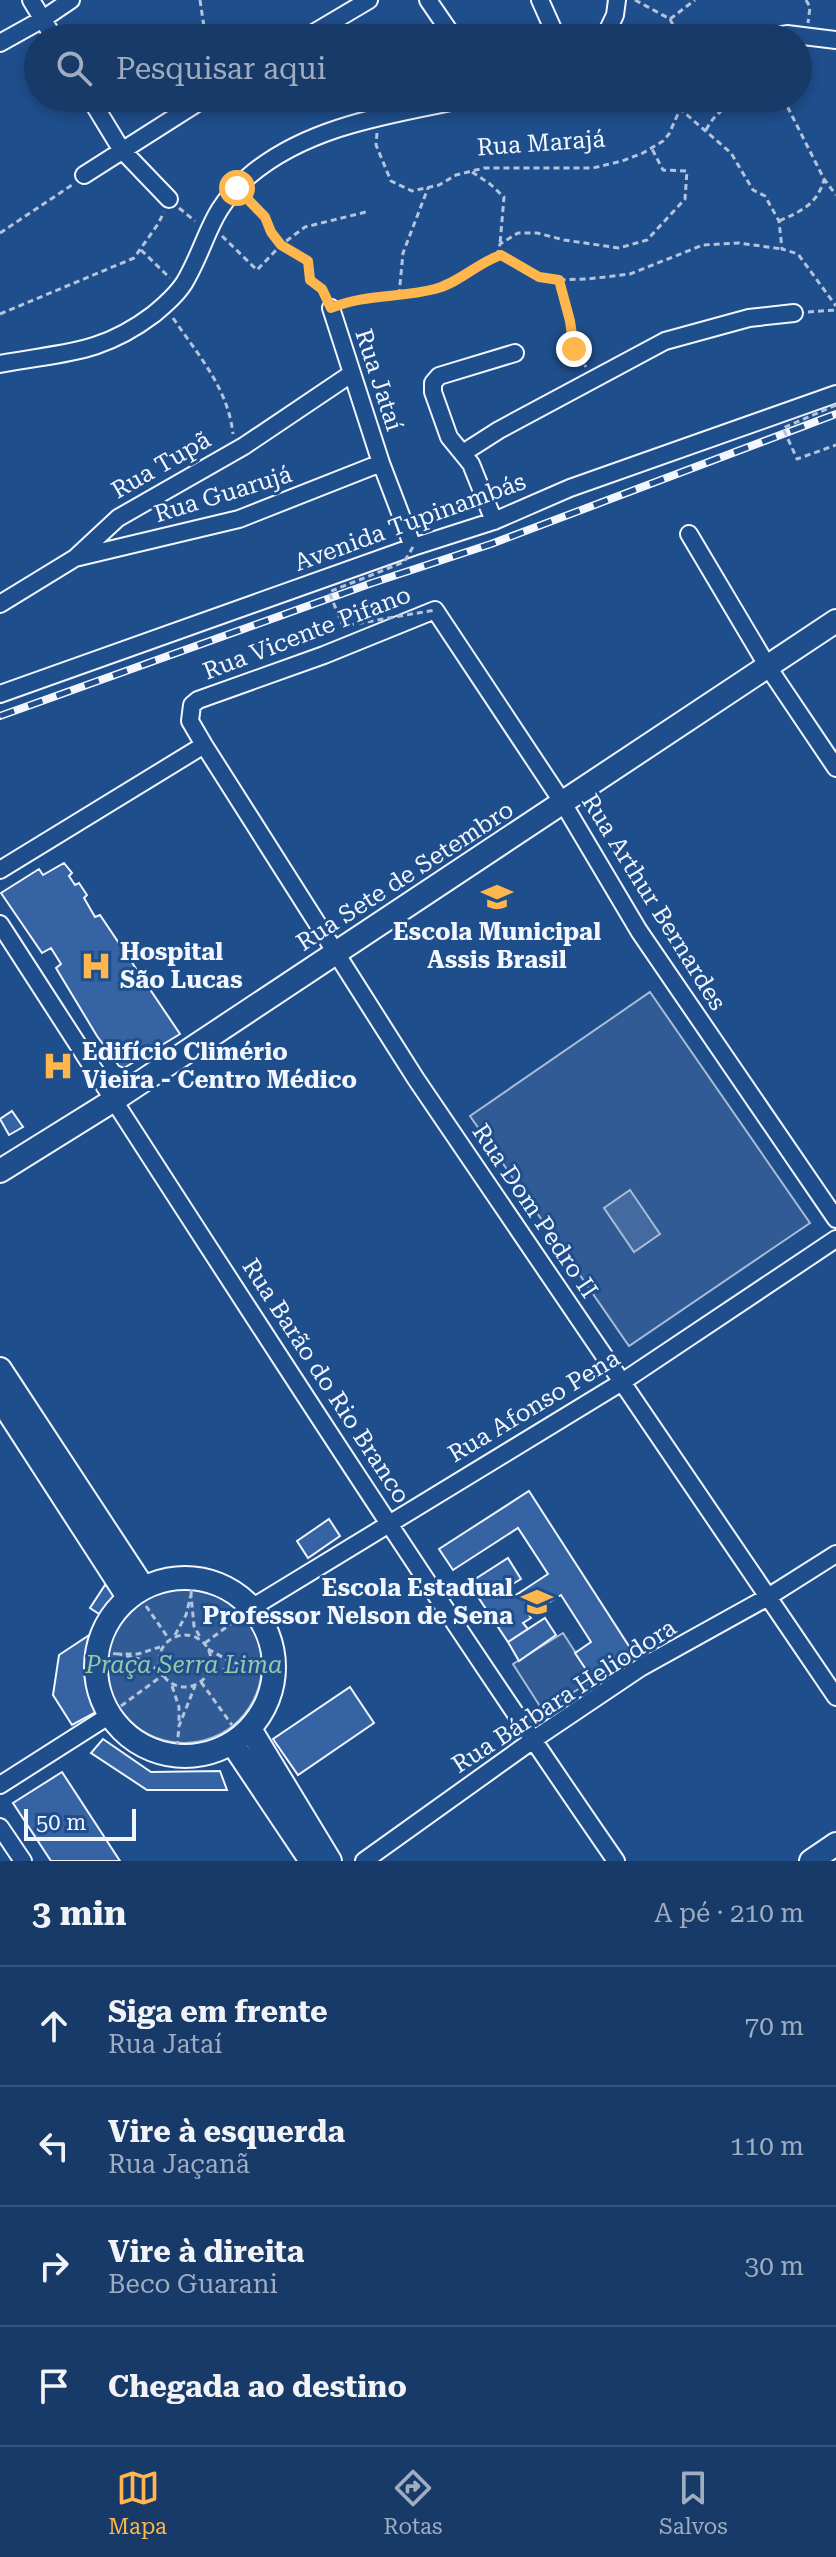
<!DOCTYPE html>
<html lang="pt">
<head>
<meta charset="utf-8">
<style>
	body { margin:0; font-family:"Roboto Serif",serif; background:#20416f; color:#f1f3f6 }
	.scale { position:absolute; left:24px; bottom:20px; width:112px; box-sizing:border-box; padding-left:8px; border:4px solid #f2f6ff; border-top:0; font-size:22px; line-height:28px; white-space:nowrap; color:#f2f6ff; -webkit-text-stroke:6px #1f4e8c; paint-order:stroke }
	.stop { position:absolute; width:24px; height:24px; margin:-18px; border:6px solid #ffb74d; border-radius:50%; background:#fff }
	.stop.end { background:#ffb74d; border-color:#fff; box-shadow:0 2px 8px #0008 }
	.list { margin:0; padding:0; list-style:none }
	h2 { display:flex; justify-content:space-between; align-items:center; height:104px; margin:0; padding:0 32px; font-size:34px }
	h2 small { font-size:26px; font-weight:400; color:#9eadc0 }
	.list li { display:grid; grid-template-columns:52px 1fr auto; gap:24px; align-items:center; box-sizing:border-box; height:120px; padding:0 32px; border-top:2px solid #36547d }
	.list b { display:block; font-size:30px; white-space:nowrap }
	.list p { margin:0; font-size:26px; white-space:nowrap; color:#9eadc0 }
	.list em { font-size:26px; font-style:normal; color:#9eadc0 }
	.icon { flex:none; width:44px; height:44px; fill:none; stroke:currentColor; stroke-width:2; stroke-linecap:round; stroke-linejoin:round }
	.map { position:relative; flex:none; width:836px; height:1861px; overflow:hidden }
	.search { position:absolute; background:#173a69; box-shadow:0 4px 12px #0003; left:24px; right:24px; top:24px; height:88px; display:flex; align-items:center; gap:20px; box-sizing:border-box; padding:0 28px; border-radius:44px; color:#9eadc0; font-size:30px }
	.sheet { height:584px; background:#173a69 }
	nav { display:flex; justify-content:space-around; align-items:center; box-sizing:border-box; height:112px; border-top:2px solid #36547d; background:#173a69; font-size:22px; color:#9eadc0 }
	nav a { display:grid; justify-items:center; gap:4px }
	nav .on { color:#ffb74d }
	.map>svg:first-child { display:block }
</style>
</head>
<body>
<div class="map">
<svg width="836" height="1861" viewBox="0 0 836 1861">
	<rect width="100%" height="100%" fill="#1f4e8c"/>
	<path fill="#305b95" stroke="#a8bbd7" stroke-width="2" d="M 650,992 L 810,1223 L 629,1346 L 470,1116 Z
		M106 1665a78 78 0 1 1 156 0a78 78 0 1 1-156 0Z
		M 563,1633 L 593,1680 L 543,1711 L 513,1664 Z"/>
	<path fill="#446ba0" stroke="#a8bbd7" stroke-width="2" d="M 630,1190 L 660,1234 L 634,1252 L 604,1208 Z"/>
	<path fill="#3563a3" stroke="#f2f6ff" stroke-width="2" d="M 64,863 L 72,873 L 69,876 L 75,885 L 79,883 L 87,895 L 84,898 L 95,917 L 100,915 L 180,1034 L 124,1068 L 119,1066 L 97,1036 L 56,968 L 61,964 L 51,948 L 42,953 L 1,893 L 39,869 L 43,875 Z
		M 12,1111 L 23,1127 L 9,1135 L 0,1119 Z
		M 529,1491 L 634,1654 L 593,1680 L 575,1653 L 591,1642 L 561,1595 L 532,1613 L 519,1593 L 548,1574 L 518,1528 L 453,1570 L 439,1549 Z
		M 329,1519 L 340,1536 L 308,1558 L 297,1541 Z
		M 508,1558 L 521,1579 L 501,1591 L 496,1584 L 478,1597 L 469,1583 Z
		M 496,1584 L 501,1591 L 504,1589 L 510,1598 L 519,1593 L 532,1613 L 529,1615 L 531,1618 L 523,1623 L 528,1629 L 508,1642 L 478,1597 Z
		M 105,1585 L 118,1594 L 102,1616 L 90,1608 Z
		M 545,1618 L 556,1635 L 519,1661 L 508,1642 Z
		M 94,1632 L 88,1664 L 98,1711 L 72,1725 L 53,1695 L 59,1655 Z
		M 350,1687 L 374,1723 L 298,1775 L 273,1739 Z
		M 103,1739 L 151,1772 L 220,1771 L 227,1790 L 147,1790 L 91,1753 Z
		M 62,1772 L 120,1861 L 51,1861 L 13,1803 Z"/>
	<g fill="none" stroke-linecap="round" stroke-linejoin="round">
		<defs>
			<path id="minor" d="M 31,0 L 54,38
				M 428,0 L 454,38
				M 540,0 L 557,38
				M 305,38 L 369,0
				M 604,38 L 615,15 L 617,0
				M 764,38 L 787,34 L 836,40
				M 0,43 L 43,19 L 71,0
				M 90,98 L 121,149 L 169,199
				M 84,175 L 205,98
				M 331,308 L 381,463 L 413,547
				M 0,364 C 63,352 100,355 154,314 C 166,304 180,292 187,278 C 210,236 209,211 249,176 C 310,124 395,114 471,98
				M 463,453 L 499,430 L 665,341 L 749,318 L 794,313
				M 494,521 L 471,464 L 449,437 L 433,392 L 433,383 L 439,376 L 515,353
				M 689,534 L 768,667 L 836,768
				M 75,558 L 239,519 L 381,463
				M 0,604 L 75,558 L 118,518 L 244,446 L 351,374
				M 0,694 L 413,547 L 494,521 L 570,488 L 836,394
				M 0,870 L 204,745
				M 0,924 C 203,1238 404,1554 616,1861
				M 836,1219 L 639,931 L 563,803 L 435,610 L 324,655 L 198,700 L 192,705 L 190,721 L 204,745 L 416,1079 L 836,1697
				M 253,1607 L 622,1382 L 836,1239
				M 0,1785 L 110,1715
				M 0,1827 L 23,1861
				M 364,1861 L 533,1740 L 640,1668 L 768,1597 L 836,1554"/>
			<path id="major" d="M 0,1171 L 114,1100 L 836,621
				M 0,1369 L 143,1587
				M 0,1399 L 128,1597
				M96 1667a89 89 0 1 1 178 0a89 89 0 1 1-178 0Z
				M 250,1729 L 330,1861
				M 232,1743 L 311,1861
				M 811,1861 L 836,1844"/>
		</defs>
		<use href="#minor" stroke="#f2f6ff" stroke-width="20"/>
		<use href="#major" stroke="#f2f6ff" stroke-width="26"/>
		<path stroke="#b3c4dc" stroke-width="3" stroke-dasharray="6 4" stroke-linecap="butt" d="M 200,0 L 204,27 L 210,38
			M 635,0 L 670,19 L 679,38
			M 806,0 L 810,7 L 808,23
			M 670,19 L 695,0
			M 783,98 L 824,179 L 836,195
			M 679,108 L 731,153 L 753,190 L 765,196 L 779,221 L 782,249 L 798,254 L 836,306
			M 706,130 C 714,114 727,105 743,98
			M 377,133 L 376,145 L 391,181 L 412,191 L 439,185 L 456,175 L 484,168 L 593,168 L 622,161 L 643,153 L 663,141 L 669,134 L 685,98
			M 472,172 L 490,184 L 504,197 L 500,244
			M 248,199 L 265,217 L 271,232 L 281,245 L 308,261 L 310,280 L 324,293
			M 179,208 L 195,221
			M 779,221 C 802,211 817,204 824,180
			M 0,233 L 72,185
			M 222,236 L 257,270 L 281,245 L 305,227 L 366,212
			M 141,250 L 170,278
			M 497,256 L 500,244 L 518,233 L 537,233 L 564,240 L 619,248 L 647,240 L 685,199 L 687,171 L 663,170 L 651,147
			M 559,280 L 570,321 L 574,349 L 586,367
			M 399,295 L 403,253 L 428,188
			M 345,302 L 444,286 L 501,255 L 539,277 L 553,280 L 588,279 L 630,274 L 703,245 L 739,243 L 782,249
			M 808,312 L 836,310
			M 0,314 L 134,258 L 158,224 L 164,212
			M 173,318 C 198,355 228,388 233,434
			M 191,1595 L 192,1583
			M 146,1606 L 169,1639
			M159 1661a26 26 0 1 1 52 0a26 26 0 1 1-52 0Z
			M 175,1635 L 186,1615 L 191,1595 L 194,1626 L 201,1639
			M 205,1643 L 240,1617
			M 208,1649 L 231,1662 L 251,1667 L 232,1668 L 210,1673
			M 103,1653 L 119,1654
			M 252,1667 L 268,1669
			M 159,1670 L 139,1659 L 119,1654 L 138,1654 L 160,1647
			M 201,1682 L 232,1725
			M 172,1686 L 179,1707 L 179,1726 L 195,1686
			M 121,1706 L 163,1675
			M 177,1747 L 179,1727"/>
		<use href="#minor" stroke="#1f4e8c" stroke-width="16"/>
		<use href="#major" stroke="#1f4e8c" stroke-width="22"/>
		<defs>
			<path id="rail" d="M 0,716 L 372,583 L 491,544 L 836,414"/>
		</defs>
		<use href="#rail" stroke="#f2f6ff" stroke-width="8"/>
		<use href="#rail" stroke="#1f4e8c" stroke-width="5" stroke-dasharray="15" stroke-linecap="butt"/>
		<path stroke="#b3c4dc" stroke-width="3" stroke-dasharray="6 4" stroke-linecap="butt" d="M 836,405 L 783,428 L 797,459 L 836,445
			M 413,547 L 404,562 L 329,592 L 343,626 L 435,610"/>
	</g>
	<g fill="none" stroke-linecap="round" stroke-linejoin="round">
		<path stroke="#ffb74d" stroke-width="10" d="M 237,188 L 265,217 L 271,232 L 281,245 L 308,261 L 310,280 L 322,289 L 331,308 C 364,294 400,298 435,289 C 459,283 477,263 501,255 L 539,277 L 559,280 L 570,321 L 574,349"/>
	</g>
	<defs>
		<symbol id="school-bare" viewBox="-9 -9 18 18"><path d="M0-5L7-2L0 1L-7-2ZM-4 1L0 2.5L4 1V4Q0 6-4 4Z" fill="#ffb74d" stroke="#1f4e8c" stroke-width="2.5" paint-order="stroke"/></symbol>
		<symbol id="hospital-bare" viewBox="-9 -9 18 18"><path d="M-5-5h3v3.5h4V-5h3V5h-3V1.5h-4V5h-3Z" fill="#ffb74d" stroke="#1f4e8c" stroke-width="2.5" paint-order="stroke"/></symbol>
	</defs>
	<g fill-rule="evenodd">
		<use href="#school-bare" x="475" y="875" width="44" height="44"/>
		<use href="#hospital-bare" x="74" y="944" width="44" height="44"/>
		<use href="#hospital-bare" x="36" y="1044" width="44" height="44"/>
		<use href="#school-bare" x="515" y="1580" width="44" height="44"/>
	</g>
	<g text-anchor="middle" stroke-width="6" stroke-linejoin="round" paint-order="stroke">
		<g font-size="24" fill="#f2f6ff" stroke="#1f4e8c">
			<text transform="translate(541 143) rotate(-4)" y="8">Rua Marajá</text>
			<text transform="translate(379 380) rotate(72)" y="8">Rua Jataí</text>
			<text transform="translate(161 465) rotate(-30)" y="8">Rua Tupã</text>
			<text transform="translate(223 494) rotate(-17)" y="8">Rua Guarujá</text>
			<text transform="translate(410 522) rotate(-20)" y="8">Avenida Tupinambás</text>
			<text transform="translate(307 633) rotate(-21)" y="8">Rua Vicente Pifano</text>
			<text transform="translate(405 876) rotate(-33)" y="8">Rua Sete de Setembro</text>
			<text transform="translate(654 902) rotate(58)" y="8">Rua Arthur Bernardes</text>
			<text transform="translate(535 1211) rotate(56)" y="8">Rua Dom Pedro II</text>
			<text transform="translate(326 1381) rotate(57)" y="8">Rua Barão do Rio Branco</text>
			<text transform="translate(534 1406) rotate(-31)" y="8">Rua Afonso Pena</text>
			<text transform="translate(564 1696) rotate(-33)" y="8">Rua Bárbara Heliodora</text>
		</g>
		<g font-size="24" font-weight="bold" fill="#f2f6ff" stroke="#1f4e8c" text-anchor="start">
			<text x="497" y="940" text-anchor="middle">Escola Municipal<tspan x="497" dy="28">Assis Brasil</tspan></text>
			<text x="120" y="960">Hospital<tspan x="120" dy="28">São Lucas</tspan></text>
			<text x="82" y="1060">Edifício Climério<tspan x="82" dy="28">Vieira - Centro Médico</tspan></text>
			<text x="513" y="1596" text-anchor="end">Escola Estadual<tspan x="513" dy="28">Professor Nelson de Sena</tspan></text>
		</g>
		<g font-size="24" font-style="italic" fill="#97c8a6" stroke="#1f4e8c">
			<text x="184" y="1673">Praça Serra Lima</text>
		</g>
	</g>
</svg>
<div class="scale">50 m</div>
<div class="stop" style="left:237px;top:188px"></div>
<div class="stop end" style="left:574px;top:349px"></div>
<div class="search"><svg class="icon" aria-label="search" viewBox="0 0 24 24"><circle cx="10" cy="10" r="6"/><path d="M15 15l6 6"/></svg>Pesquisar aqui</div>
</div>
<section class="sheet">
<h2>3 min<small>A pé · 210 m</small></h2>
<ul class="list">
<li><svg class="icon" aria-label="ahead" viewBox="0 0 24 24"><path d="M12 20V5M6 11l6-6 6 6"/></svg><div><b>Siga em frente</b><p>Rua Jataí</p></div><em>70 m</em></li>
<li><svg class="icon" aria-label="left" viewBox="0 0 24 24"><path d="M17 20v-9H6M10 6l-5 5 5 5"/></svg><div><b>Vire à esquerda</b><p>Rua Jaçanã</p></div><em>110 m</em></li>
<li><svg class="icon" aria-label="right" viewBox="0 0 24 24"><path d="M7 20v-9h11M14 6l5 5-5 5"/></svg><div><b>Vire à direita</b><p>Beco Guarani</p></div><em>30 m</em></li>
<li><svg class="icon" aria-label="arrive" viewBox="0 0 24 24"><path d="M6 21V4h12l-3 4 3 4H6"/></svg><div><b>Chegada ao destino</b></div></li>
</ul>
</section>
<nav>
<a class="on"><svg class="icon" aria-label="map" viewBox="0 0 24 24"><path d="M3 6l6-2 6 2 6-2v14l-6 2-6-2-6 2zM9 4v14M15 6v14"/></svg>Mapa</a>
<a><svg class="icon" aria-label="directions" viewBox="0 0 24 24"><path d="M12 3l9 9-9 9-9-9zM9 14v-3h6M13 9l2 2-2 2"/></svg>Rotas</a>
<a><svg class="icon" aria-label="saved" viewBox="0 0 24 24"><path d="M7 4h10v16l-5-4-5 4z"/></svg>Salvos</a>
</nav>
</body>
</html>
